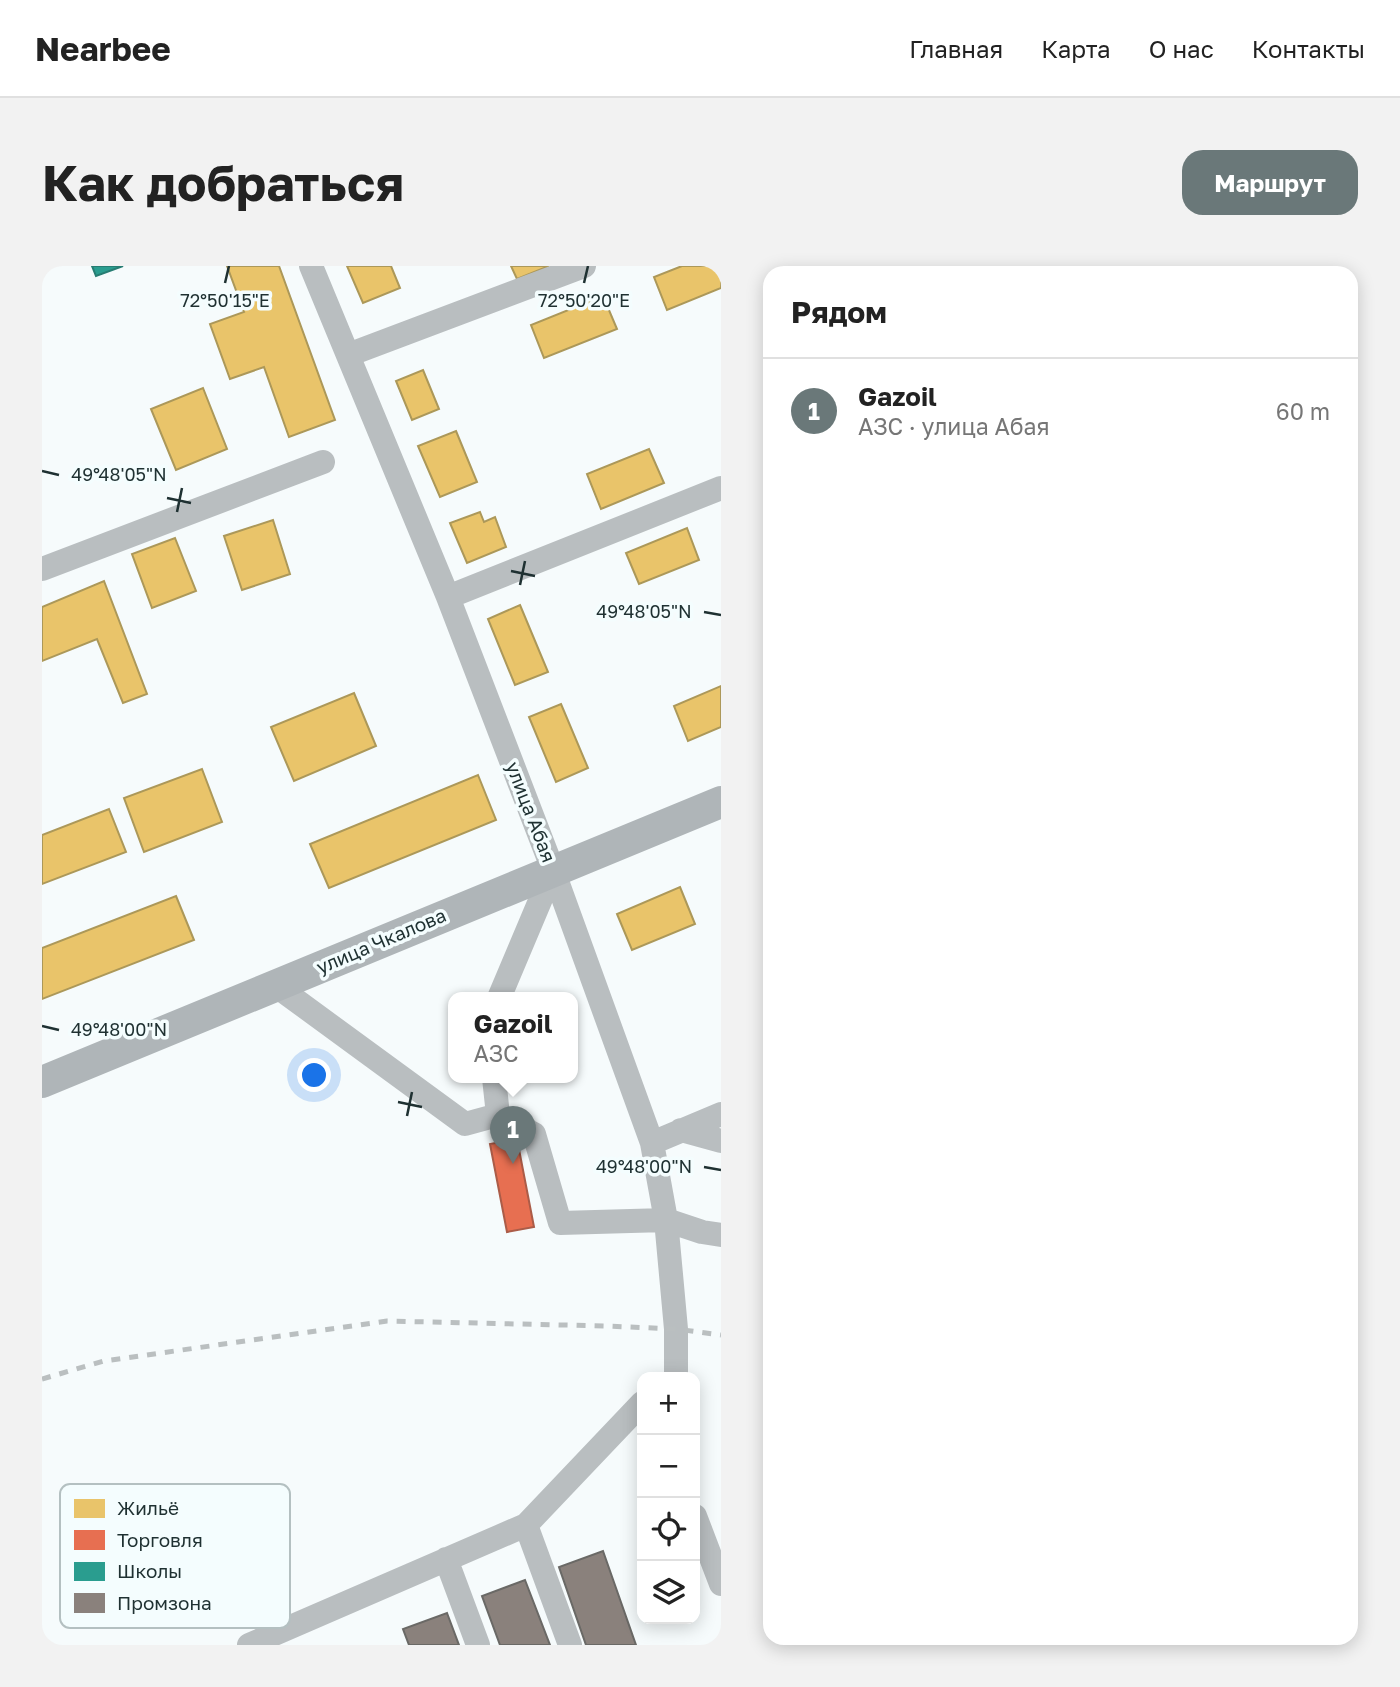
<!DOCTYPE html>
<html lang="ru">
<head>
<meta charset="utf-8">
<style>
	body { margin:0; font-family:"Golos Text",sans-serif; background:#f2f2f2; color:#222 }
	.controls { position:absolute; right:21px; bottom:21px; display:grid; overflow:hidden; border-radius:14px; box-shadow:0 4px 18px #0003 }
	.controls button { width:63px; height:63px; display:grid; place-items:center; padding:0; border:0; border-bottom:2px solid #e0e0e0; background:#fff; color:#222; font:35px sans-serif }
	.you { position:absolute; left:273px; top:810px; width:24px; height:24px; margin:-18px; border:5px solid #fff; border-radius:50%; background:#1a73e8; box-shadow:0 0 0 10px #1a73e833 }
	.badge { display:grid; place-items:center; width:46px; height:46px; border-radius:50%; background:#6a7879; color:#fff; font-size:23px; font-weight:700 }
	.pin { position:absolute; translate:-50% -58px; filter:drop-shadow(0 2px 4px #0008) }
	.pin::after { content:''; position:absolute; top:37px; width:24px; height:21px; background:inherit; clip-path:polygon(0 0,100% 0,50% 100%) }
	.popup { position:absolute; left:406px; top:726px; width:130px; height:91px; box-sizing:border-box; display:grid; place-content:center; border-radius:14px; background:#fff; filter:drop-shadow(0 2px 5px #0005); font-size:23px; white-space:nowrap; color:#767676 }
	.popup b { font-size:26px; color:#222 }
	.popup::after { content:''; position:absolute; left:50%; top:100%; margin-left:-14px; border:14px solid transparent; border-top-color:#fff }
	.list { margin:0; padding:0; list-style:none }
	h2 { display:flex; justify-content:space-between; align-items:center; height:91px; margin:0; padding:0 28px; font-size:30px }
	h2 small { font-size:23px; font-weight:400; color:#767676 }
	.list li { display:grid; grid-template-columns:46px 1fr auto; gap:21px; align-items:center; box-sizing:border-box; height:105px; padding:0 28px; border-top:2px solid #e0e0e0 }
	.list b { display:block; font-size:26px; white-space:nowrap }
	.list p { margin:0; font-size:23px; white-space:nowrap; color:#767676 }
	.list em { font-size:23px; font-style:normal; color:#767676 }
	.icon { flex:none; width:38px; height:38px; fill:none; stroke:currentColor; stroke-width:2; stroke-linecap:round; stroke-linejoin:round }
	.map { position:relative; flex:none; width:679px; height:1379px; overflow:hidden; border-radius:21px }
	header { display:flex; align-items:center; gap:42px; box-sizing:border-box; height:98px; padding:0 35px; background:#fff; border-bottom:2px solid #e0e0e0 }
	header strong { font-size:33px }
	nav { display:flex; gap:38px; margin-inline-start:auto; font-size:24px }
	.intro { display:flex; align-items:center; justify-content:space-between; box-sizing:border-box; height:168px; padding:0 42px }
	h1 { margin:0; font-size:49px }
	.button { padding:18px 32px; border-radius:21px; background:#6a7879; color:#fff; font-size:24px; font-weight:700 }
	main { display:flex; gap:42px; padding:0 42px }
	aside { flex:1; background:#fff; border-radius:21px; box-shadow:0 4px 18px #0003 }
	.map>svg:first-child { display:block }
</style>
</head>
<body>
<header>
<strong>Nearbee</strong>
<nav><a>Главная</a><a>Карта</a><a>О нас</a><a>Контакты</a></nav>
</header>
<div class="intro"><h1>Как добраться</h1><a class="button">Маршрут</a></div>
<main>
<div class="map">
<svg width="679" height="1379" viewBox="0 0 679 1379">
	<rect width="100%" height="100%" fill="#f6fbfc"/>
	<path fill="#e9c46a" stroke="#ac9859" stroke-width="2" d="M 185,0 L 237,0 L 293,154 L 247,171 L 222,101 L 188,113 L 168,58 L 202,46 Z
		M 305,0 L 349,0 L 358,22 L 321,37 Z
		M 469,0 L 507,0 L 475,13 Z
		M 640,0 L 679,0 L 679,22 L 625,44 L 612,11 Z
		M 561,30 L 575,63 L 502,92 L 489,59 Z
		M 381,104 L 397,143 L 370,154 L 354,115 Z
		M 161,122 L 185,183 L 134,204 L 109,143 Z
		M 414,165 L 435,216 L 398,231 L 376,180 Z
		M 607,183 L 622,217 L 559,243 L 545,208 Z
		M 438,246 L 442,256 L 453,251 L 464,281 L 425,297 L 408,257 Z
		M 231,254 L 248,308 L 200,324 L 182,270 Z
		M 645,262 L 657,294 L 597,318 L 584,287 Z
		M 133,272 L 154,325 L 110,342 L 90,288 Z
		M 62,315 L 105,428 L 81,437 L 55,373 L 0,395 L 0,341 Z
		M 478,339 L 506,406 L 473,419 L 446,353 Z
		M 679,420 L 679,461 L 646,475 L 632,440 Z
		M 312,427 L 334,480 L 252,515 L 229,461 Z
		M 519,438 L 546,502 L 514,516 L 487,451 Z
		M 160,503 L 180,556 L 102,586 L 82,532 Z
		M 436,509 L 454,554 L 287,622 L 268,578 Z
		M 67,543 L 84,586 L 0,618 L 0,569 Z
		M 638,621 L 653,658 L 590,684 L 575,648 Z
		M 134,630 L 152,674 L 0,733 L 0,682 Z"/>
	<path fill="#e76f51" stroke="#ab5c48" stroke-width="2" d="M 475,873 L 492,961 L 465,966 L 448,878 Z"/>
	<path fill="#2a9d8f" stroke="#277d73" stroke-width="2" d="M 50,0 L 81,0 L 54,10 Z"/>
	<path fill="#8a817c" stroke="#6a6966" stroke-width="2" d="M 561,1285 L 594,1379 L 544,1379 L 517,1301 Z
		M 483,1314 L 508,1379 L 458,1379 L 440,1330 Z
		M 405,1347 L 417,1379 L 367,1379 L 361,1363 Z"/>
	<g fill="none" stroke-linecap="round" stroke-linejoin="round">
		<path stroke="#b9bec0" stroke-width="24" d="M 269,0 L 406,331 L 511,604 L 610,877 L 624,954 L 634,1063 L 634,1111
			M 306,89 L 542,0
			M 0,303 L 281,196
			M 406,331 L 679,222
			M 233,719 L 423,858 L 456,849 L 452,812
			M 457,732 L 511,604
			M 456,849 L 492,868 L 518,957 L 624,954 L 660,966 L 679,969
			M 639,864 L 679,875
			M 610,877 L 679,848
			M 653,1250 L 679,1318
			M 484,1259 L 528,1379
			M 404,1293 L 436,1379
			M 207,1379 L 484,1259 L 600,1137"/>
		<path stroke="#afb5b8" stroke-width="32" d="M 0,816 L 679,536"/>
		<path stroke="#babfc0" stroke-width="5" stroke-dasharray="9 9" stroke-linecap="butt" d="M 0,1113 L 62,1095 L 345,1055 L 565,1060 L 634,1063 L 679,1069"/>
	</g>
	<path fill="none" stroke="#1f3132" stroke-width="2.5" d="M 183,17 L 187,0M 542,17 L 546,0M 0,205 L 17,209M 125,232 L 149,237M 135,246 L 140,222M 469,305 L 493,310M 478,319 L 483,295M 662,346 L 679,349M 0,760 L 17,764M 356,836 L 380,841M 365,850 L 370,826M 662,901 L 679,904"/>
	<g text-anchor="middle" stroke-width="7" stroke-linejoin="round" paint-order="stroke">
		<g font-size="19" fill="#1f3132" stroke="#f4fdfe">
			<text transform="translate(489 546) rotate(69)" y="7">улица Абая</text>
			<text transform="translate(339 675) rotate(-23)" y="7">улица Чкалова</text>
		</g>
	</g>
	<rect x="18" y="1218" width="230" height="144" rx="10" fill="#f4fdfe" stroke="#b4c0c1" stroke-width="2"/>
	<rect x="32" y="1233" width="31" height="19" fill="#e9c46a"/>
	<rect x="32" y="1264" width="31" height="20" fill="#e76f51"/>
	<rect x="32" y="1296" width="31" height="19" fill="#2a9d8f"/>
	<rect x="32" y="1327" width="31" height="20" fill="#8a817c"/>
	<g font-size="19" fill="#1f3132">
		<text x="75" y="1249">Жильё</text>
		<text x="75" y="1281">Торговля</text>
		<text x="75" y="1312">Школы</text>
		<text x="75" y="1344">Промзона</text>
	</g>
	<g font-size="18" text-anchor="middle" fill="#1f3132" stroke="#f4fdfe" stroke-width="7" stroke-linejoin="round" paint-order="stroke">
		<text x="183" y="41">72°50'15"E</text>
		<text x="542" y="41">72°50'20"E</text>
		<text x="77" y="215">49°48'05"N</text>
		<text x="602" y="352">49°48'05"N</text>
		<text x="77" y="770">49°48'00"N</text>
		<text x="602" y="907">49°48'00"N</text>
	</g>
</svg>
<div class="controls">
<button>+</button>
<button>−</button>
<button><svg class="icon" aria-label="locate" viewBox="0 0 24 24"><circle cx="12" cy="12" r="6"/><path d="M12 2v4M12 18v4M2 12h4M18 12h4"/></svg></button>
<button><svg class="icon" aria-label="layers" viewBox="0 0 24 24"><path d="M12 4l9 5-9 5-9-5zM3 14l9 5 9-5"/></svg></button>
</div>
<div class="you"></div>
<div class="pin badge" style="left:471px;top:898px">1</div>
<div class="popup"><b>Gazoil</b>АЗС</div>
</div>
<aside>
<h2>Рядом<small></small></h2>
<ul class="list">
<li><span class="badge">1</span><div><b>Gazoil</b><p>АЗС · улица Абая</p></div><em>60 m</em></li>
</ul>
</aside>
</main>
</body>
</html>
